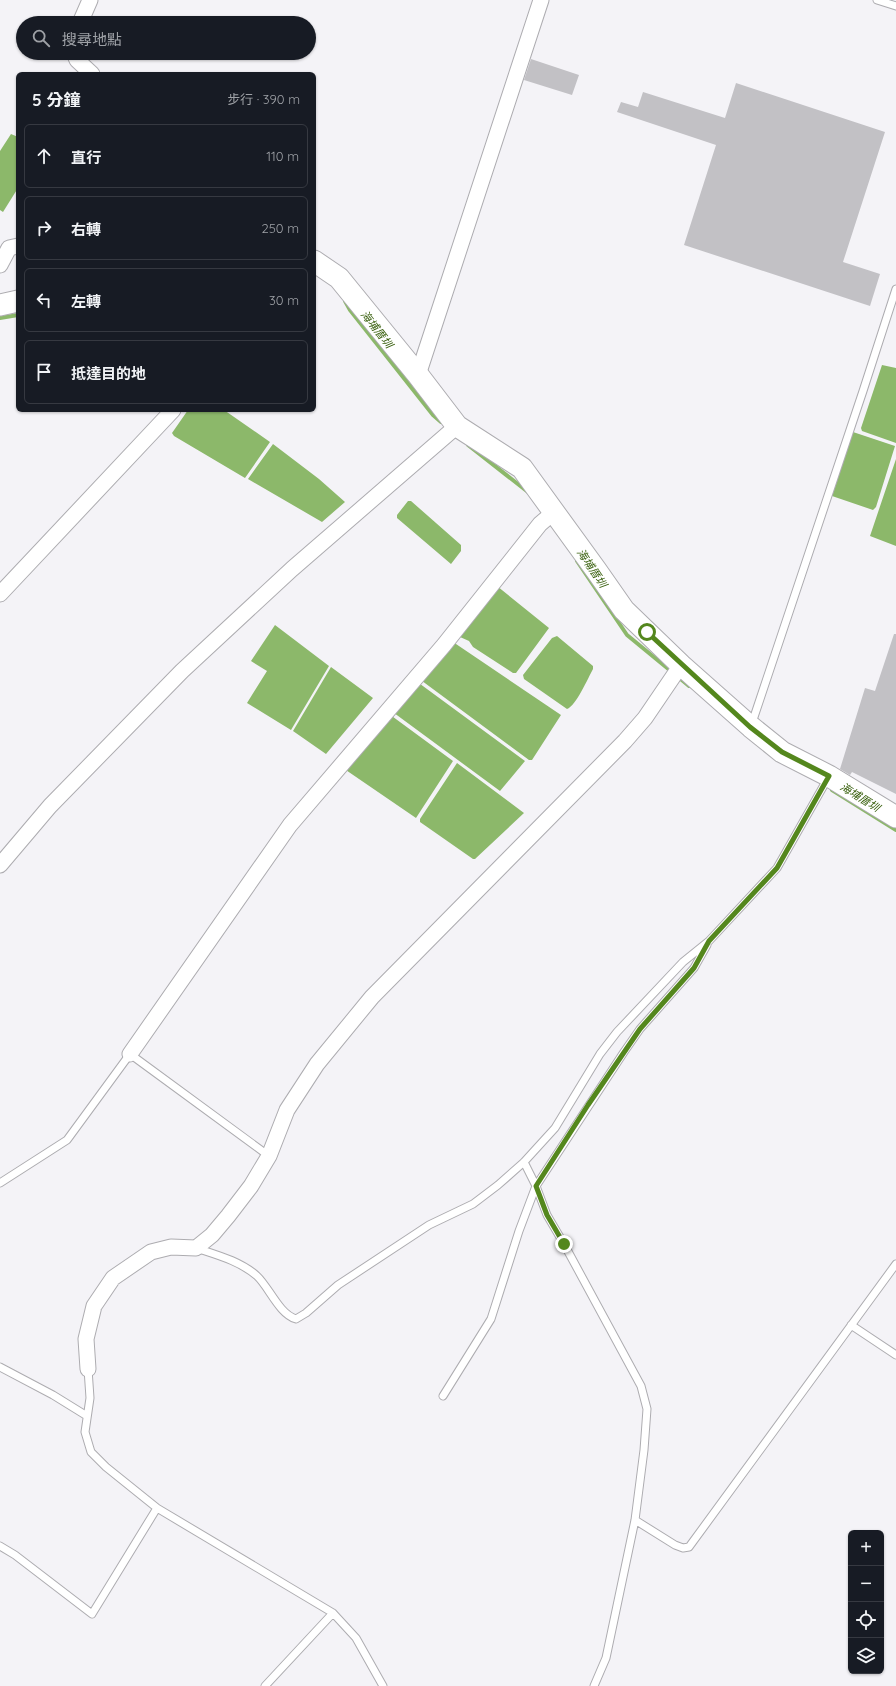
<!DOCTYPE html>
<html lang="zh-TW">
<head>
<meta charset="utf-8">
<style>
	body { margin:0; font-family:Quicksand,"Noto Sans TC",sans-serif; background:#20242c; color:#f1f3f6 }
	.controls { position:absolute; right:12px; bottom:12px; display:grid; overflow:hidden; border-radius:6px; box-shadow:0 1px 3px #0004 }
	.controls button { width:36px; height:36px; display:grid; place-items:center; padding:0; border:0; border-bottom:1px solid #363941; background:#171b24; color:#f1f3f6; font:20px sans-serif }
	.stop { position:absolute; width:12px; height:12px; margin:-9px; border:3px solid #54871d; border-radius:50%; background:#fff }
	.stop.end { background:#54871d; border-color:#fff; box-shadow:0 1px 4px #0008 }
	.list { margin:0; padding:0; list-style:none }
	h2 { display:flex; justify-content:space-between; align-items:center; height:52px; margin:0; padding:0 16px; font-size:17px }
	h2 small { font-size:13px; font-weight:400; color:#9ea1a6 }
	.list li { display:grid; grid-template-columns:26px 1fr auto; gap:12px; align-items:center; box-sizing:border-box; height:64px; margin:0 8px 8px; padding:0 8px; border:1px solid #363941; border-radius:6px }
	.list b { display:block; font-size:15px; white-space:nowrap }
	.list em { font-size:13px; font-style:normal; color:#9ea1a6 }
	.icon { flex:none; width:22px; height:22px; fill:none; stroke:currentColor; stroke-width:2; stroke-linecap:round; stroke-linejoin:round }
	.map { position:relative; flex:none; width:896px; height:1686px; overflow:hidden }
	.search { position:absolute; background:#171b24; box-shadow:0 1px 3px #0004; left:16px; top:16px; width:300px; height:44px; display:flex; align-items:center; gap:10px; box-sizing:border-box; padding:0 14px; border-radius:22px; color:#9ea1a6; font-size:15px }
	.panel { position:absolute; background:#171b24; box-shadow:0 1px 3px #0004; left:16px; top:72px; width:300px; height:340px; border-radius:6px }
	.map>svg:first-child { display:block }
</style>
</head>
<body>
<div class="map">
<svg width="896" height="1686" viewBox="0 0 896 1686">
	<rect width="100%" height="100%" fill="#f4f3f7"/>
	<path fill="#8cb86a" d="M 11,134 L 18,137 L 18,188 L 3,212 L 0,210 L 0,151 Z
		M 882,365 L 896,368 L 896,443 L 862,431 L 861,428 Z
		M 188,410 L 224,410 L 270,442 L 245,478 L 174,436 L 172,433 Z
		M 853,432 L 895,446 L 876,507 L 873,510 L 832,496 Z
		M 273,444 L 319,479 L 345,502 L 322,522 L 248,479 Z
		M 896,459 L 896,546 L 870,536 Z
		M 408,501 L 411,501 L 461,545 L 461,551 L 451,564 L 397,518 L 397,515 Z
		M 492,582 L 549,628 L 516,673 L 513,673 L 473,647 L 469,641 L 451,633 Z
		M 275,625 L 329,666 L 291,730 L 247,703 L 267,671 L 251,661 Z
		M 557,636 L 593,666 L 593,669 C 588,678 576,706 567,709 L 524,679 L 523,675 L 552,638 Z
		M 443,639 L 456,644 L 561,715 L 532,760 L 529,760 L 414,675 Z
		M 331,667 L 373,698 L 326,754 L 293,731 Z
		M 412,678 L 525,761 L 500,791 L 390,710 Z
		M 385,711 L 453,761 L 416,818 L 340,766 Z
		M 457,763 L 524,813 L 475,859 L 473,859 L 420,822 L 420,819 Z"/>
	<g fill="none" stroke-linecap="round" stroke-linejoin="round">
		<path stroke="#8cb86a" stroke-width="4" d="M 345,301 L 350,310 L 433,415 L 441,422
			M 0,318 L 18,315
			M 468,445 L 528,492
			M 577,561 L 627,635 L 672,672
			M 677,676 L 689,686
			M 832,790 L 896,830"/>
	</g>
	<path fill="#c2c1c5" d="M 531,59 L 579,75 L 572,95 L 524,80 Z
		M 736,83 L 885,132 L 843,262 L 880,274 L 870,306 L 684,245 L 716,145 L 617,112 L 621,102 L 638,107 L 643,92 L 725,118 Z
		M 894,634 L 896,634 L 896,794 L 852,772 L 850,775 L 840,769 L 865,688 L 875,691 Z"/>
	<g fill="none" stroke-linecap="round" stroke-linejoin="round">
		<defs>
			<path id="lane" d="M 877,0 L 896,6
				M 752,723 L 863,391 L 896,289
				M 524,1162 L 536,1186 L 547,1215 L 564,1244 L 641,1386 L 647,1409 L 644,1450 L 635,1520 L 606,1658 L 594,1686
				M 0,1183 L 67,1140 L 130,1054 L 269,1156
				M 196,1248 C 217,1255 240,1261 257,1276 C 269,1287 279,1314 296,1319 L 306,1313 L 338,1285 L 429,1225 L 473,1204 L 498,1185 L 524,1162 L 555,1128 L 600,1054 L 617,1032 L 683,962 L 709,941 L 777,868 L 828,778
				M 851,1325 L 896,1355
				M 0,1367 L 53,1395 L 87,1416
				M 88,1369 L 90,1398 L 85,1432 L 91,1452 L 106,1467 L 157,1508 L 333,1613 L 356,1638 L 383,1686
				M 443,1396 L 491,1319 L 519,1231 L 536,1186 L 624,1052 L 640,1029 L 694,968 L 707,945
				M 635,1520 L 675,1545 L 683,1548 L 689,1547 L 896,1264
				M 0,1546 L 15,1555 L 92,1614 L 157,1508
				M 265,1686 L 333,1613"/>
			<path id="street" d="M 80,23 L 90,0
				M 74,53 L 77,60 L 92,74
				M 0,265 L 9,248 L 18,246
				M 418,375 L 541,0
				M 0,594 L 173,410
				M 0,865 L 50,806 L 182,671 L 292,569 L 457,426
				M 130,1054 L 290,825 L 444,645 L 540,524 L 554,512
				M 88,1369 L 86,1339 L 94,1306 L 113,1278 L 151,1252 L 171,1247 L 196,1248 L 212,1235 L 228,1216 L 251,1186 L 269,1156 L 287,1110 L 317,1064 L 372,997 L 625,741 L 645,718 L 681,665"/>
			<path id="secondary" d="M 314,261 L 339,278 L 418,375 L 457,426 L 522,468 L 596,570 L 624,610 L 681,665 L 751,727 L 782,752 L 829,776 L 896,817
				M 0,305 L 18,301"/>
		</defs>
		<use href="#lane" stroke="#adacb0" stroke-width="9"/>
		<use href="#street" stroke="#adacb0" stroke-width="17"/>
		<use href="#secondary" stroke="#adacb0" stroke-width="23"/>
		<use href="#lane" stroke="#fff" stroke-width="7"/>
		<use href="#street" stroke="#fff" stroke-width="15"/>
		<use href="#secondary" stroke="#fff" stroke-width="21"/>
	</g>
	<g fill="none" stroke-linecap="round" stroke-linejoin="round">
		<path stroke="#54871d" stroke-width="5" d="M 564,1244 L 547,1215 L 536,1186 L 588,1105 L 640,1029 L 694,968 L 709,941 L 777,868 L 829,776 L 782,752 L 750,727 L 647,632"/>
	</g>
	<g text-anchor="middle" stroke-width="3" stroke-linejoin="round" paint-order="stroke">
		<g font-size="11" font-style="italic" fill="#3a610f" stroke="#fff">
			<text transform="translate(377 329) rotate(52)" y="4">海埔厝圳</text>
			<text transform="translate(592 568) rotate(56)" y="4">海埔厝圳</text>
			<text transform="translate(860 797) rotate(32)" y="4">海埔厝圳</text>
		</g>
	</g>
</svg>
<div class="controls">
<button>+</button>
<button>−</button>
<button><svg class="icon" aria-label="locate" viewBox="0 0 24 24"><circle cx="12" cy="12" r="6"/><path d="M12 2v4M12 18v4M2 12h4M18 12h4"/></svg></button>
<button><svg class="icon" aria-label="layers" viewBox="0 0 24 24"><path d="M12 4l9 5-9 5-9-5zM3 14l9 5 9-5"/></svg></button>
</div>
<div class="stop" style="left:647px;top:632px"></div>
<div class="stop end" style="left:564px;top:1244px"></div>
<div class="search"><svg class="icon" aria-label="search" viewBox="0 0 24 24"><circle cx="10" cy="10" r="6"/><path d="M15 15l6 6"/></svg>搜尋地點</div>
<section class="panel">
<h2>5 分鐘<small>步行 · 390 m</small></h2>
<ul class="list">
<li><svg class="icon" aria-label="ahead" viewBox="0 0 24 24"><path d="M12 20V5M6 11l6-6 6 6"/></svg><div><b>直行</b></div><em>110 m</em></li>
<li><svg class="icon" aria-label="right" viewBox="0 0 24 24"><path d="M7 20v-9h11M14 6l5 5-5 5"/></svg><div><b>右轉</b></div><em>250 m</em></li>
<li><svg class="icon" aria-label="left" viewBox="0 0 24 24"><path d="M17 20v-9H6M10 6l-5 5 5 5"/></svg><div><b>左轉</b></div><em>30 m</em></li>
<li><svg class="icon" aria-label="arrive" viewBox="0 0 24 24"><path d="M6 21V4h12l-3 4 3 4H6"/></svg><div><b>抵達目的地</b></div></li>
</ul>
</section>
</div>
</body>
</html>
